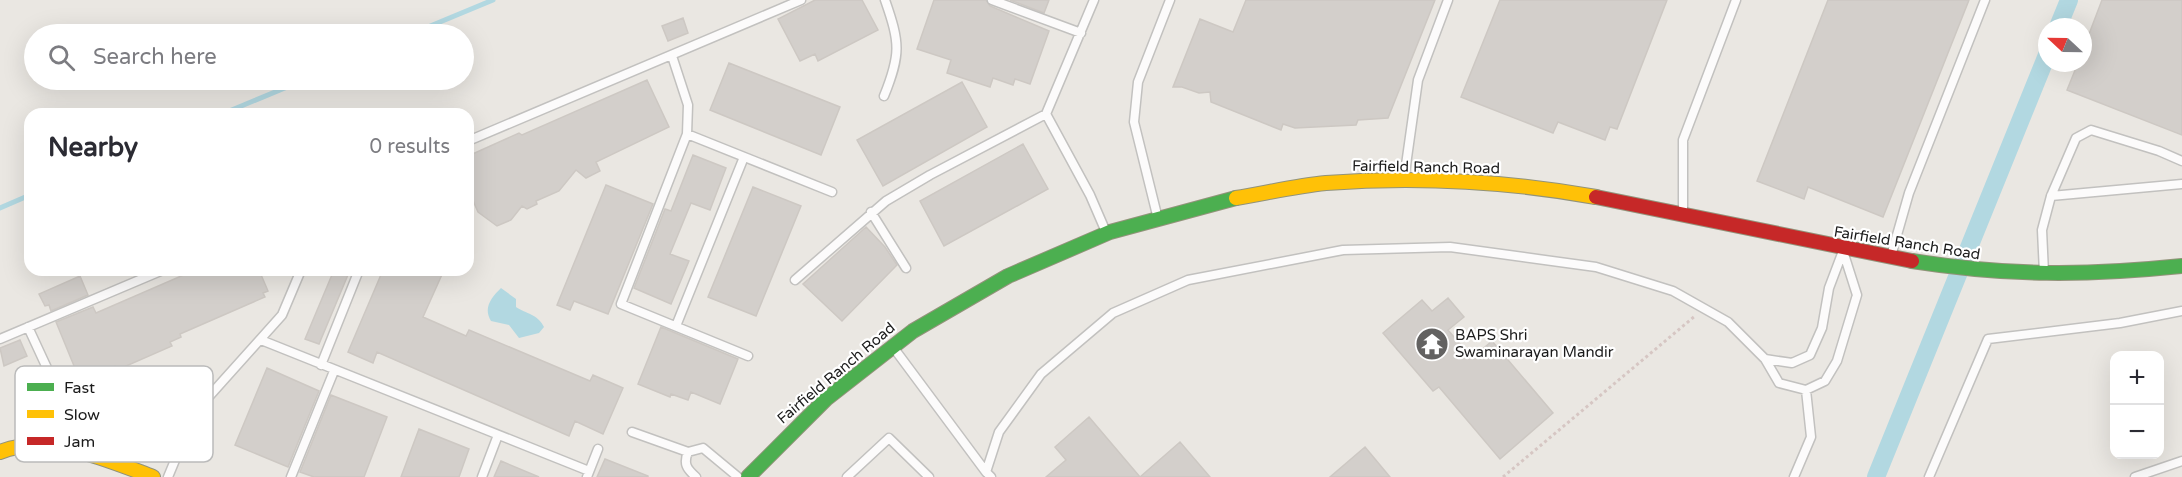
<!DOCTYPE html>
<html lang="en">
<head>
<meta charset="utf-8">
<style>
	body { margin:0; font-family:"Varela Round",sans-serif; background:#f2f2f3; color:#2b2b33 }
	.controls { position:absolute; right:18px; bottom:18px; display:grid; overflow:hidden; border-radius:12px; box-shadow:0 6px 24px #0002 }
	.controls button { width:54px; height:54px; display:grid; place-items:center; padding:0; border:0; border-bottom:2px solid #e1e1e2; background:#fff; color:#2b2b33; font:30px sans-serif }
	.compass { position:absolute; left:2038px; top:18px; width:54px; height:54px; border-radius:50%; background:#fff; box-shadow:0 6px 24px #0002; rotate:292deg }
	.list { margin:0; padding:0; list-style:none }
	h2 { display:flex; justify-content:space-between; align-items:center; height:78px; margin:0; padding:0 24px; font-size:26px }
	h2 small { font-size:20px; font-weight:400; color:#7c7c81 }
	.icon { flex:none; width:33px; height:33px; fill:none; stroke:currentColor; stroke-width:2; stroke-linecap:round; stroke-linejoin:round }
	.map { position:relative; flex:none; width:2182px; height:477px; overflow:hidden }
	.search { position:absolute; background:#fff; box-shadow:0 6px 24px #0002; left:24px; top:24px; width:450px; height:66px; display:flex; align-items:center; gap:15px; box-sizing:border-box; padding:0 21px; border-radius:33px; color:#7c7c81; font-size:22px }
	.panel { position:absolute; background:#fff; box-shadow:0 6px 24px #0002; left:24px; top:108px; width:450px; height:168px; border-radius:18px }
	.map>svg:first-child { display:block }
</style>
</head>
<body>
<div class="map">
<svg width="2182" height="477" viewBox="0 0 2182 477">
	<rect width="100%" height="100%" fill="#eae7e2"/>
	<path fill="#b2d8e1" d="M 501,288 L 516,299 L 516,307 C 526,314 538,314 544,327 L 539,333 L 519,338 L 509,325 L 491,321 C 483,308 491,298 501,288 Z"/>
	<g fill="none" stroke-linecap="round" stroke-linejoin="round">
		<path stroke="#b2d8e1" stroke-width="5" d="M 411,34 L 493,0
			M 222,114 L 304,80
			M 0,208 L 30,195"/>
		<path stroke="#b2d8e1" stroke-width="18" d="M 2058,27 L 2069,0
			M 1876,477 L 2047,55"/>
	</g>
	<path fill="#d3cfcb" stroke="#cdc8c3" stroke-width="1.5" d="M 815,0 L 862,0 L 878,30 L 818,61 L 815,54 L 800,61 L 778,19 Z
		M 934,0 L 986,0 L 990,6 L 1049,31 L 1030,84 L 1015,79 L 1013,85 L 993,78 L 990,87 L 947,73 L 951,60 L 917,49 Z
		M 1010,0 L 1049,0 L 1044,13 Z
		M 1246,0 L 1435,0 L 1388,118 L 1358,120 L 1356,125 L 1295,128 L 1283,124 L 1281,130 L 1211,102 L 1210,92 L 1199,93 L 1182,87 L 1173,87 L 1200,19 L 1233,32 Z
		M 1500,0 L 1667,0 L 1617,129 L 1610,127 L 1605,140 L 1558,122 L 1553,133 L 1461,97 Z
		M 1828,0 L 1969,0 L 1883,217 L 1808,187 L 1804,199 L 1757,181 Z
		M 2102,0 L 2182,0 L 2182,135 L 2067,90 L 2078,63 L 2083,63 L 2083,50 Z
		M 683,18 L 688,33 L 668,41 L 662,26 Z
		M 729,63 L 840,107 L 821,155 L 710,110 Z
		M 647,80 L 669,127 L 596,162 L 600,171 L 586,178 L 576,170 L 559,191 L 536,201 L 537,204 L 527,209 L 522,206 L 511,220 L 497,226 L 478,212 L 468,189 L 468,156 L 519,133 L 522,135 Z
		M 962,82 L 987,127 L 883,186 L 857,140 Z
		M 1023,144 L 1048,189 L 944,246 L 920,201 Z
		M 693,155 L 726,168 L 710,210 L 691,203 L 670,254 L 689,261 L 671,304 L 634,288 L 665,209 L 671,211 Z
		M 606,185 L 653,204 L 608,314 L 574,301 L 570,310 L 557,305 Z
		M 753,187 L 801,206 L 756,316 L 708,297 Z
		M 866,227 L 885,247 L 897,265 L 842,321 L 803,284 Z
		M 195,270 L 259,270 L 268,291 L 263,293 L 265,297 L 180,334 L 181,337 L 170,342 L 172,346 L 117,370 L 115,366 L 90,377 L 88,374 L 79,378 L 56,322 L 93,307 L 96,313 Z
		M 334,270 L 350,270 L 319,344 L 305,339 Z
		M 383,270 L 444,270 L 423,317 L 466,336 L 469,330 L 590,381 L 593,375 L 623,388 L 603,434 L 575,421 L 569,436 L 377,352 L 373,363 L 348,352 Z
		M 80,276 L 88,295 L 51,311 L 49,305 L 45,306 L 39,294 Z
		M 1448,298 L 1464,317 L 1448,330 L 1472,358 L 1492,341 L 1553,413 L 1500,459 L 1439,387 L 1433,391 L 1383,333 L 1422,300 L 1432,311 Z
		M 661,327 L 738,359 L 720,404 L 691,392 L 688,400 L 671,394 L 670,397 L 638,384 Z
		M 20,340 L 27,356 L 4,366 L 0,348 Z
		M 267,368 L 319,391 L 288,467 L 235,445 Z
		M 331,395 L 387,417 L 364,477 L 314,477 L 300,472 Z
		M 1089,417 L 1140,477 L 1180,442 L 1210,477 L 1046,477 L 1066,460 L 1055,447 Z
		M 419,429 L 469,449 L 459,477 L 401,477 Z
		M 1365,447 L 1390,477 L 1330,477 Z
		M 605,459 L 648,476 L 648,477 L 597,477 Z
		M 501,461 L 539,477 L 494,477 Z"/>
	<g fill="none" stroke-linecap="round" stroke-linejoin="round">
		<defs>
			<path id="lane" d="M 992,0 L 1081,33
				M 672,56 L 688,105 L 687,134 L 621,304 L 748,356
				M 884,96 C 901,54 900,43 885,0
				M 1046,114 L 1090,195 L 1106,232
				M 687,134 L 832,192
				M 468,141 L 801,0
				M 1404,179 L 1418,80 L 1448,0
				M 2051,196 L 2182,184
				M 871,212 L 906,268
				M 1683,212 L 1683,140 L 1736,0
				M 1157,215 L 1134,122 L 1138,82 L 1170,0
				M 1843,251 L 1857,295 L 1837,361 L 1825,381 L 1806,390 L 1779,383 L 1765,359 L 1792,363 L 1810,355 L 1822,328 L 1829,288 Z
				M 1891,256 L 1909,193 L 1985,0
				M 2044,273 L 2042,230 L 2051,196 L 2076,138 L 2091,130 L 2159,151 L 2182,161
				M 795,280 L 886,201 L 930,175 L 1046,114 L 1094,0
				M 676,326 L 744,157
				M 28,327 L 53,381
				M 0,339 L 163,270
				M 261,340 L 589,471
				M 893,347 L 986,472
				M 321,365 L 359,270
				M 632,432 L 688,452
				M 168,477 L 195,412 L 282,315 L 301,270
				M 291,477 L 334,371
				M 482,477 L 498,435
				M 587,477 L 598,449
				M 696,477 C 687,469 683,464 688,452 L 703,448 L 738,477
				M 847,477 L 889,438 L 929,477
				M 991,477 L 986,472 L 999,432 L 1041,374 L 1113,313 L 1188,280 L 1343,250 L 1450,247 L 1596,267 L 1673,291 L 1728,322 L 1765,359
				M 1794,477 L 1811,437 L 1806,390
				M 1929,477 L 1988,339 L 2120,323 L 2182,311
				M 2135,477 L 2182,461"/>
			<path id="fast" d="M 1912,261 C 2008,276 2085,276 2182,266
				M 748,477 L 826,399 L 913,331 L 1008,276 L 1110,232 L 1236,198"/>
			<path id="slow" d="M 1236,198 C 1266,193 1296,186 1326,183 C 1417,176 1506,181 1596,197
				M 0,452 C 48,433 108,460 153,477"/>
			<path id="jam" d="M 1596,197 L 1912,261"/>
		</defs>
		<use href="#lane" stroke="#c2c1bf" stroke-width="11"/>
		<use href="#fast" stroke="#92937a" stroke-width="16"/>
		<use href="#slow" stroke="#92937a" stroke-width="16"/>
		<use href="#jam" stroke="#92937a" stroke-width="16"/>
		<path stroke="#d6c6c3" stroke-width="3" stroke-dasharray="3 3" stroke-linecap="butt" d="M 1503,477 L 1695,316"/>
		<use href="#lane" stroke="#fcfbfb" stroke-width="8"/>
		<use href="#fast" stroke="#4caf50" stroke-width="14"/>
		<use href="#slow" stroke="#ffc107" stroke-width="14"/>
		<use href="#jam" stroke="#c62828" stroke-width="14"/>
	</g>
	<defs>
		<symbol id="temple-disc" viewBox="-11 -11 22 22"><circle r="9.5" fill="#636261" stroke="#fff"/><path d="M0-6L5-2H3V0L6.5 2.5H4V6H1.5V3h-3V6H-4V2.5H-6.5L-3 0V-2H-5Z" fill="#fff"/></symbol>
	</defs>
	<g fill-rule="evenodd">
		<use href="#temple-disc" x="1413" y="325" width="38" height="38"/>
	</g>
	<g text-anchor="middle" stroke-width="4.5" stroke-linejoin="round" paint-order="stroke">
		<g font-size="15" fill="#1b1b1b" stroke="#fff">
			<text transform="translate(1426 167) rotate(1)" y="5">Fairfield Ranch Road</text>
			<text transform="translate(1907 243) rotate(9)" y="5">Fairfield Ranch Road</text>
			<text transform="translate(836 373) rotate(-40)" y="5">Fairfield Ranch Road</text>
		</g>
		<g font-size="15" fill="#1b1b1b" stroke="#fff" text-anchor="start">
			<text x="1455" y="340">BAPS Shri<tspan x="1455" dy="17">Swaminarayan Mandir</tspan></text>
		</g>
	</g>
	<rect x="15" y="366" width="198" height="96" rx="9" fill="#fff" stroke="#bbb" stroke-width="1.5"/>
	<rect x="27" y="383" width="27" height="8" fill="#4caf50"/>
	<rect x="27" y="410" width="27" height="8" fill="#ffc107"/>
	<rect x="27" y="437" width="27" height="8" fill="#c62828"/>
	<g font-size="16" fill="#1b1b1b">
		<text x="64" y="393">Fast</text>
		<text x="64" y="420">Slow</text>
		<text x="64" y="447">Jam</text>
	</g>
</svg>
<div class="controls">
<button>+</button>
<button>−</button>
</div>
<svg class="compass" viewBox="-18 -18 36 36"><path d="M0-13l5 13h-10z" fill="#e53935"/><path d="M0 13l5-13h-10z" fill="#7c7c81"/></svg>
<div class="search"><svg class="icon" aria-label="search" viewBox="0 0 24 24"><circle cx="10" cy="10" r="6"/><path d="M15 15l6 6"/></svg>Search here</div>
<section class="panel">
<h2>Nearby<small>0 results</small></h2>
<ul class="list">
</ul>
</section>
</div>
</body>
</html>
